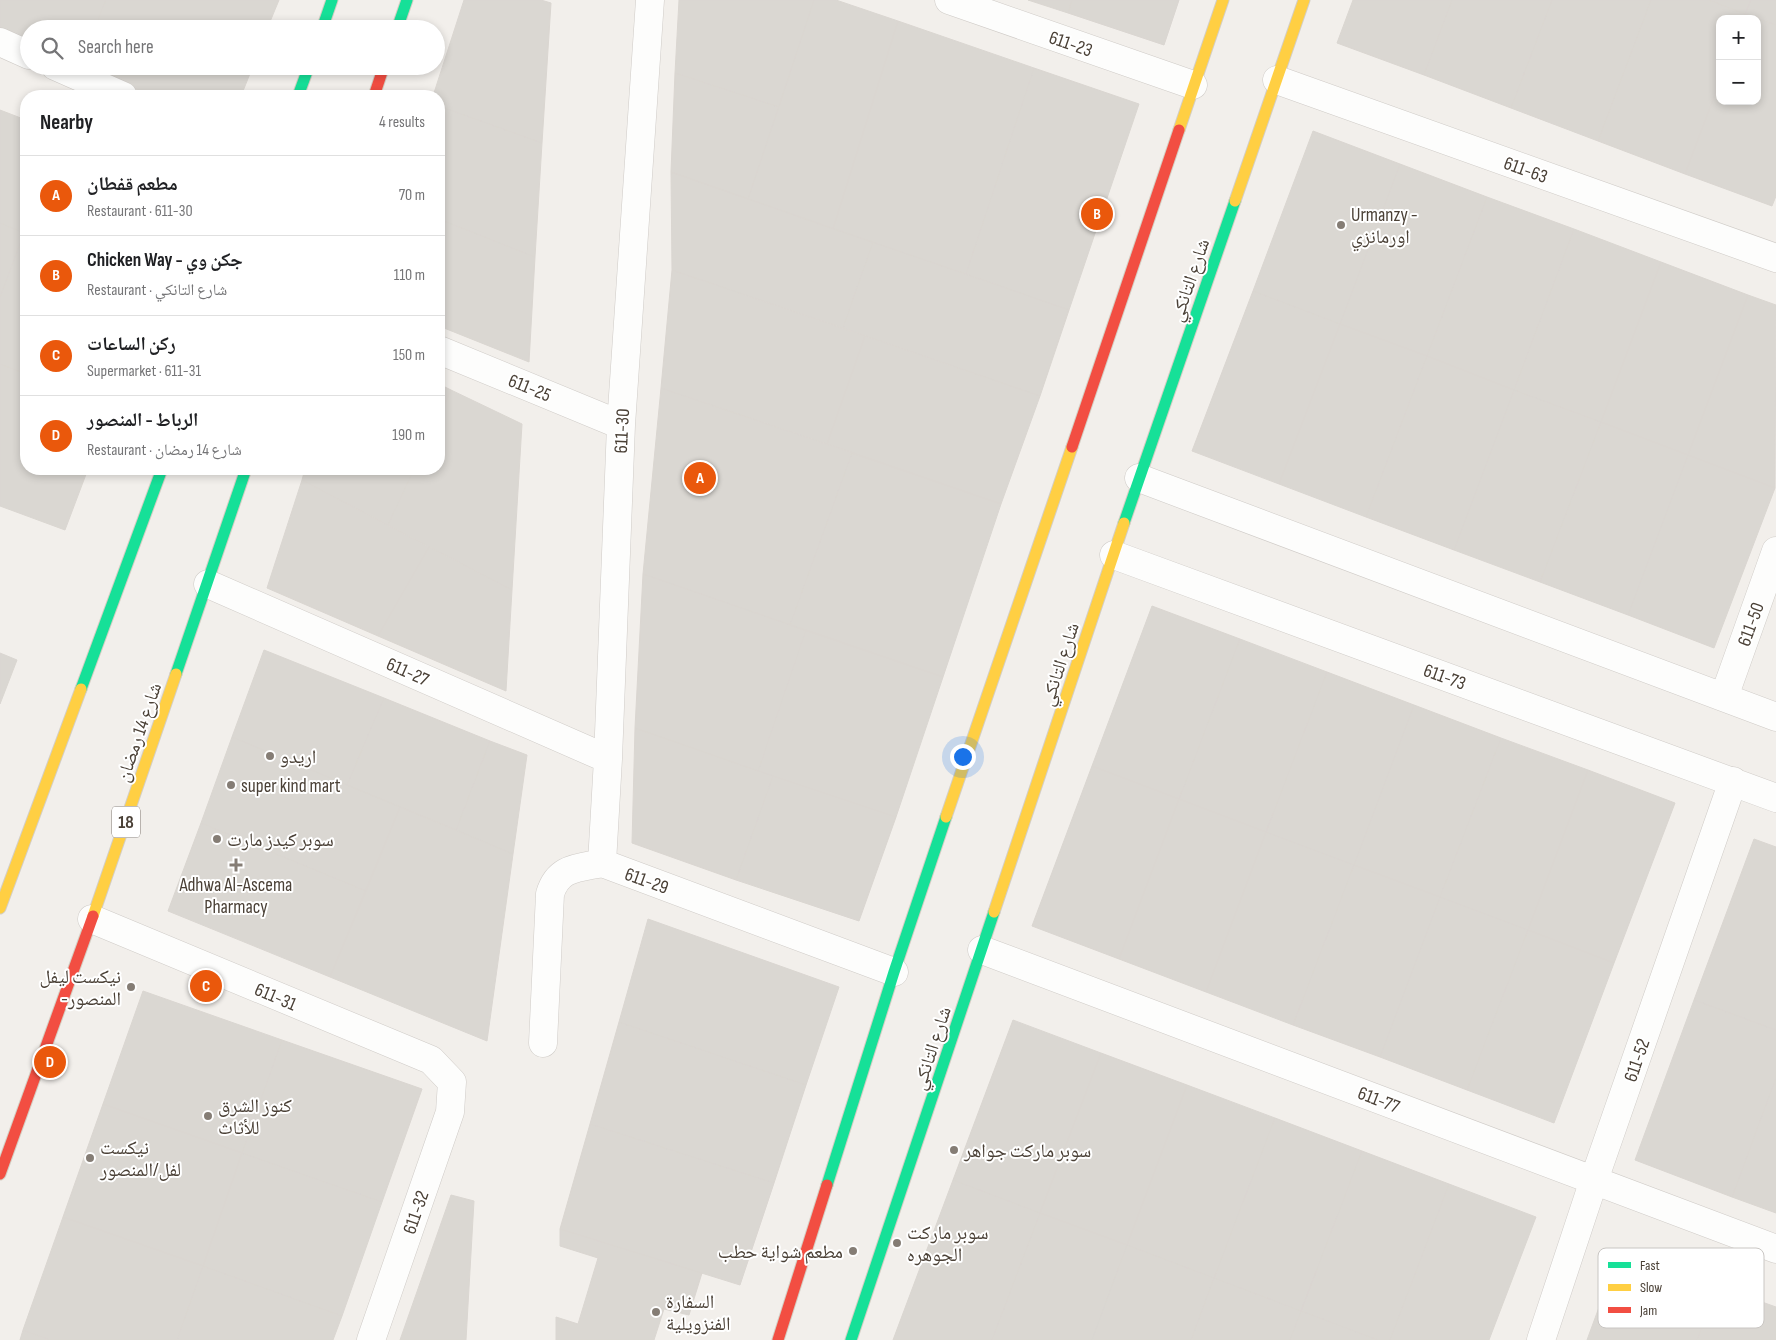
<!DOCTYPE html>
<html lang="en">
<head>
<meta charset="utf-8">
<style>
	body { margin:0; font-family:"Sofia Sans Condensed","Noto Naskh Arabic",sans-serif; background:#f2f2f2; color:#202124 }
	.controls { position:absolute; right:15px; top:15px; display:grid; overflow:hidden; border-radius:10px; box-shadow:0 2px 8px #0003 }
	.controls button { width:45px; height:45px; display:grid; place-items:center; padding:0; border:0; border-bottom:1px solid #e0e0e0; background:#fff; color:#202124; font:25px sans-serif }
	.you { position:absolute; left:962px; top:756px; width:18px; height:18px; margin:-12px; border:4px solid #fff; border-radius:50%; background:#1a73e8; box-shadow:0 0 0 8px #1a73e833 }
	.badge { display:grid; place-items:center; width:32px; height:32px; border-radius:50%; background:#ea580c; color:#fff; font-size:16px; font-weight:700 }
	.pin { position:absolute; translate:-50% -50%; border:2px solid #fff; box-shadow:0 1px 5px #0006 }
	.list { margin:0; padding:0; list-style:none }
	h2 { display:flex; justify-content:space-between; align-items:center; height:65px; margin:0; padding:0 20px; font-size:21px }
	h2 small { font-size:16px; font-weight:400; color:#757577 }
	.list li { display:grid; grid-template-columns:32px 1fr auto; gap:15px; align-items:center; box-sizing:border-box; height:80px; padding:0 20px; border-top:1px solid #e0e0e0 }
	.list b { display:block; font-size:19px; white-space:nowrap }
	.list p { margin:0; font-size:16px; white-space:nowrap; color:#757577 }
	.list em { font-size:16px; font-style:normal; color:#757577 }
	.icon { flex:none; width:28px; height:28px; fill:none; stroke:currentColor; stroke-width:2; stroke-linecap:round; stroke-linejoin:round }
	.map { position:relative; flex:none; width:1776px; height:1340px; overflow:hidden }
	.search { position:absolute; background:#fff; box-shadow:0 2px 8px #0003; left:20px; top:20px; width:425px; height:55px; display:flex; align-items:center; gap:12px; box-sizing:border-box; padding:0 18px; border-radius:28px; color:#757577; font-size:19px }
	.panel { position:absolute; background:#fff; box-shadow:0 2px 8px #0003; left:20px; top:90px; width:425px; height:385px; border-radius:20px }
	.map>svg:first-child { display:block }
</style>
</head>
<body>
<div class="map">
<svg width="1776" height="1340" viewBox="0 0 1776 1340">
	<rect width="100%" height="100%" fill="#f2efeb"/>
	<path fill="#dad7d2" stroke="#dad6d1" d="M 0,0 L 106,0 L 94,29 L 29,29 L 29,41 L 0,28 Z
		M 106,0 L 279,0 L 267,29 L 94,29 Z
		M 464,0 L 541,0 L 551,3 L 542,143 L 439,106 L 439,96 L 433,96 Z
		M 679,0 L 814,0 L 779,107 L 675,73 Z
		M 814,0 L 836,0 L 898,21 L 833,229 L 748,199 Z
		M 1028,0 L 1072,0 L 1068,13 Z
		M 1072,0 L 1179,0 L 1164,45 L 1068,13 Z
		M 1353,0 L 1452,0 L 1424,75 L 1337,43 Z
		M 1452,0 L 1552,0 L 1511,108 L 1424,75 Z
		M 1552,0 L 1651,0 L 1598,141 L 1511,108 Z
		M 1651,0 L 1709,0 L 1745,14 L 1743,19 L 1720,19 L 1720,81 L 1685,174 L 1598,141 Z
		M 1709,0 L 1751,0 L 1745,14 Z
		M 1751,0 L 1776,0 L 1776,25 L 1745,14 Z
		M 1745,14 L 1776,25 L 1776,196 L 1772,206 L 1685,174 L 1720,81 L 1720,101 L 1757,101 L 1757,19 L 1743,19 Z
		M 898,21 L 1034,68 L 966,274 L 833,229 Z
		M 86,66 L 253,66 L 241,96 L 151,96 Z
		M 1034,68 L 1139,104 L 1069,310 L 966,274 Z
		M 675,73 L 779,107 L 748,199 L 671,172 Z
		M 439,106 L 542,143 L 535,257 L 439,219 Z
		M 0,110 L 26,120 L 26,227 L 24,233 L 0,223 Z
		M 1313,131 L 1400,164 L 1340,324 L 1253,291 Z
		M 1400,164 L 1487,197 L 1427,356 L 1340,324 Z
		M 671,172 L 873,242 L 843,328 L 672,270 Z
		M 1487,197 L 1574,229 L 1514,390 L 1427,356 Z
		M 439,219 L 535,257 L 529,362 L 439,326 Z
		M 0,223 L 24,233 L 0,297 Z
		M 1574,229 L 1661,262 L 1601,422 L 1514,390 Z
		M 24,233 L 26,233 L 26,374 L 0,364 L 0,297 Z
		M 873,242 L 1069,310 L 1040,396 L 843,328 Z
		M 1661,262 L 1748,295 L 1688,455 L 1601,422 Z
		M 672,270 L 865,336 L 827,444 L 661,388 Z
		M 1253,291 L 1340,324 L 1279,484 L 1192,451 Z
		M 1748,295 L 1776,305 L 1775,488 L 1688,455 Z
		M 1340,324 L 1427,356 L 1366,517 L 1279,484 Z
		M 865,336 L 1040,396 L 1001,504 L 827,444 Z
		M 1427,356 L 1514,390 L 1454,550 L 1366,517 Z
		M 0,364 L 26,374 L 26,469 L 88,469 L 65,530 L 0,506 Z
		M 439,384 L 451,390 L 439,416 Z
		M 661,388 L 852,453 L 790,625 L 643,574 Z
		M 451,390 L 522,424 L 512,590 L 388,525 L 414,469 L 439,469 L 439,416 Z
		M 1514,390 L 1601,422 L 1540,582 L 1454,550 Z
		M 1601,422 L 1688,455 L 1628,615 L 1540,582 Z
		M 852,453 L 1001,504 L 943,677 L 790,625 Z
		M 1688,455 L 1775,488 L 1714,648 L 1628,615 Z
		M 305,469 L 414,469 L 388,525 L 302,480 Z
		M 302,480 L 429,547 L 378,636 L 267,588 Z
		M 429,547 L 512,590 L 506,691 L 378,636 Z
		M 643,574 L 806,630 L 758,771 L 635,728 Z
		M 1152,606 L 1240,639 L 1179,799 L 1092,766 Z
		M 806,630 L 943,677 L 896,817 L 758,771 Z
		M 1240,639 L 1327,672 L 1266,832 L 1179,799 Z
		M 264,650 L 384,698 L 347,785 L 232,737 Z
		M 0,653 L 17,660 L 0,704 Z
		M 1327,672 L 1414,705 L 1354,865 L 1266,832 Z
		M 384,698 L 490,741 L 456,830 L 347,785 Z
		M 1414,705 L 1501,738 L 1440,897 L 1354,865 Z
		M 635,728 L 773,776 L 736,880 L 632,843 Z
		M 232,737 L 400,807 L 366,891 L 201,823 Z
		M 1501,738 L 1588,770 L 1528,930 L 1440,897 Z
		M 490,741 L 527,755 L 513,854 L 456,830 Z
		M 1092,766 L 1179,799 L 1119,959 L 1032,926 Z
		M 1588,770 L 1675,803 L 1614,963 L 1528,930 Z
		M 773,776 L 896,817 L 859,921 L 736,880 Z
		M 1179,799 L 1266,832 L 1206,992 L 1119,959 Z
		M 400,807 L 513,854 L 487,1041 L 330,977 Z
		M 201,823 L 366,891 L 330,977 L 168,911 Z
		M 1266,832 L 1354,865 L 1293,1025 L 1206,992 Z
		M 1754,839 L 1776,847 L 1776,1030 L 1694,1000 Z
		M 1354,865 L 1440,897 L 1380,1057 L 1293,1025 Z
		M 1440,897 L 1528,930 L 1467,1090 L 1380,1057 Z
		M 648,919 L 839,987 L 806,1085 L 619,1022 Z
		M 1528,930 L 1614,963 L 1554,1123 L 1467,1090 Z
		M 143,991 L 282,1040 L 242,1153 L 103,1104 Z
		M 1694,1000 L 1776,1030 L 1776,1078 L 1732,1197 L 1635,1160 Z
		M 1013,1020 L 1101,1053 L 1040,1213 L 953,1180 Z
		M 619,1022 L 806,1085 L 774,1183 L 590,1124 Z
		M 282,1040 L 422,1089 L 382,1202 L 242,1153 Z
		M 1101,1053 L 1187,1085 L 1127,1245 L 1040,1213 Z
		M 1776,1078 L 1776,1213 L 1732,1197 Z
		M 1187,1085 L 1275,1118 L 1214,1278 L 1127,1245 Z
		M 103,1104 L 242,1153 L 203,1266 L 63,1217 Z
		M 1275,1118 L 1362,1151 L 1301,1311 L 1214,1278 Z
		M 590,1124 L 774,1183 L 740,1285 L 560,1229 Z
		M 1362,1151 L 1449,1184 L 1390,1340 L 1378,1340 L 1301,1311 Z
		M 242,1153 L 382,1202 L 342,1316 L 203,1266 Z
		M 953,1180 L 1040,1213 L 992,1340 L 893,1340 Z
		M 1449,1184 L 1536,1217 L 1489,1340 L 1390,1340 Z
		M 451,1195 L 474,1201 L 466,1340 L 400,1340 Z
		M 1040,1213 L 1127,1245 L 1092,1340 L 992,1340 Z
		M 63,1217 L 203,1266 L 177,1340 L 50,1340 L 23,1330 Z
		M 560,1229 L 702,1273 L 689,1315 L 664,1309 L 654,1340 L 556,1340 L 556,1317 L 578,1324 L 598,1258 L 560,1246 Z
		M 1127,1245 L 1214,1278 L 1191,1340 L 1092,1340 Z
		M 1620,1250 L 1717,1286 L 1697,1340 L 1587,1340 Z
		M 203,1266 L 342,1316 L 333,1340 L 177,1340 Z
		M 1214,1278 L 1301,1311 L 1290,1340 L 1191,1340 Z
		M 1717,1286 L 1776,1307 L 1776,1340 L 1697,1340 Z
		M 1301,1311 L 1378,1340 L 1290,1340 Z
		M 23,1330 L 50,1340 L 20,1340 Z"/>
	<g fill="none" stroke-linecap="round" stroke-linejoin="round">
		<defs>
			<path id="street" d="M 949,0 L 1193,85
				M 0,42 L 29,55
				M 55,66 L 123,96
				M 1277,80 L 1776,258
				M 439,350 L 621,425
				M 1139,478 L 1776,717
				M 1114,555 L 1776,798
				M 208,584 L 608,759
				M 1724,697 L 1776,551
				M 602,863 L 608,759 L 621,425 L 650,0
				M 92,919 L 431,1060 L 452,1082 L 450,1112 L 371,1340
				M 982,950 L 1776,1249
				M 543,1043 L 550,894 C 558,867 578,868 602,863 L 894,972
				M 1541,1340 L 1594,1180 L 1733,781"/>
			<path id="fast" d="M 322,29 L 332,0
				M 397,29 L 407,0
				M 298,96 L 309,66
				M 1124,523 L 1235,201
				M 176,674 L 246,469
				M 81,689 L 162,469
				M 827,1185 L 894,972 L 946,817
				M 851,1340 L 994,912"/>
			<path id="slow" d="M 1179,130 L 1223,0
				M 1235,201 L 1304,0
				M 946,817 L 1072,447
				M 0,908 L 81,689
				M 994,912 L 1124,523
				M 93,916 L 176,674"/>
			<path id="jam" d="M 374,96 L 384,66
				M 1072,447 L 1179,130
				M 0,1174 L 93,916
				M 778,1340 L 827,1185"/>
		</defs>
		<use href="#street" stroke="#cfcbc7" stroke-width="29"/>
		<use href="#fast" stroke="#d4cec3" stroke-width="13"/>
		<use href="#slow" stroke="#d4cec3" stroke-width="13"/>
		<use href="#jam" stroke="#d4cec3" stroke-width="13"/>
		<use href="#street" stroke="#fdfdfc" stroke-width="28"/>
		<use href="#fast" stroke="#16e098" stroke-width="11"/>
		<use href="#slow" stroke="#ffcf43" stroke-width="11"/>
		<use href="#jam" stroke="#f24e42" stroke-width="11"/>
	</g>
	<g fill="#857d75" stroke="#fff" stroke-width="2">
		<circle cx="1341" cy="225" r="5"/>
		<circle cx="270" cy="756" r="5"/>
		<circle cx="231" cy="785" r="5"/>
		<circle cx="217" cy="839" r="5"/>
		<path d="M233.5 857.5h5v5h5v5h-5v5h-5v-5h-5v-5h5z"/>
		<circle cx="131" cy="987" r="5"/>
		<circle cx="208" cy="1116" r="5"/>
		<circle cx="954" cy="1150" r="5"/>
		<circle cx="90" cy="1158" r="5"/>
		<circle cx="897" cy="1243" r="5"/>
		<circle cx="853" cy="1251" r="5"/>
		<circle cx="656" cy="1312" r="5"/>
	</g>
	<g text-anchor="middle" stroke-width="4" stroke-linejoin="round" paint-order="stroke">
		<rect fill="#fff" stroke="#807972" stroke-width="1" x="112" y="806.5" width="28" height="31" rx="4"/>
		<g font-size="18" font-weight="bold" fill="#4a4036">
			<text x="126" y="828">18</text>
		</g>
		<g font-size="19" fill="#4a4036" stroke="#fff">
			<text transform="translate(1071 43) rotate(19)" y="7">611-23</text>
			<text transform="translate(1526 169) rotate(20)" y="7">611-63</text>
			<text transform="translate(1189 280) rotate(-71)" y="7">شارع التانكي</text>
			<text transform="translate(530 387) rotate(22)" y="7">611-25</text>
			<text transform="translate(621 431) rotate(-87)" y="7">611-30</text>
			<text transform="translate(1750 624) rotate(-70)" y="7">611-50</text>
			<text transform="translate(1059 664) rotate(-72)" y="7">شارع التانكي</text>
			<text transform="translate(408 671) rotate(24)" y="7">611-27</text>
			<text transform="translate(1445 676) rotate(20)" y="7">611-73</text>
			<text transform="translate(138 732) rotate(-71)" y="7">شارع 14 رمضان</text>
			<text transform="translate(647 880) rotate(20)" y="7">611-29</text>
			<text transform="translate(276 996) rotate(23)" y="7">611-31</text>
			<text transform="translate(931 1048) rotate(-72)" y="7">شارع التانكي</text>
			<text transform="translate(1636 1060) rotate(-71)" y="7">611-52</text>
			<text transform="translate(1379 1099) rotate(21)" y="7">611-77</text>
			<text transform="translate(415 1212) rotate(-71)" y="7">611-32</text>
		</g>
		<g font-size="19" fill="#4a4036" stroke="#fff" text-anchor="start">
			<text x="1351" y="221">Urmanzy -<tspan x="1351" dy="22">اورمانزي</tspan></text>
			<text x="280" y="763">اريدو</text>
			<text x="241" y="792">super kind mart</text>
			<text x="227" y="846">سوبر كيدز مارت</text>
			<text x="236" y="891" text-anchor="middle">Adhwa Al-Ascema<tspan x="236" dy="22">Pharmacy</tspan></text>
			<text x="121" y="983" text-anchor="end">نيكست ليفل<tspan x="121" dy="22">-المنصور</tspan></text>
			<text x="218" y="1112">كنوز الشرق<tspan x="218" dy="22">للأثاث</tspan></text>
			<text x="100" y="1154">نيكست<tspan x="100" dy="22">لفل/المنصور</tspan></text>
			<text x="964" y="1157">سوبر ماركت جواهر</text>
			<text x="907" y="1239">سوبر ماركت<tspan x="907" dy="22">الجوهره</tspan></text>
			<text x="843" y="1258" text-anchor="end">مطعم شواية حطب</text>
			<text x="666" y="1308">السفارة<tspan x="666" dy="22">الفنزويلية</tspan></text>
		</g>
	</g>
	<rect x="1598" y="1248" width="166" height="80" rx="8" fill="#fff" stroke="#c9c6c3" stroke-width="1"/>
	<rect x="1608" y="1262" width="23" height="6" fill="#16e098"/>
	<rect x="1608" y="1284" width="23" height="7" fill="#ffcf43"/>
	<rect x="1608" y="1307" width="23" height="6" fill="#f24e42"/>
	<g font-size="14" fill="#4a4036">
		<text x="1640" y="1270">Fast</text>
		<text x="1640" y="1292">Slow</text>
		<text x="1640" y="1315">Jam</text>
	</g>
</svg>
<div class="controls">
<button>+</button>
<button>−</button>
</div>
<div class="you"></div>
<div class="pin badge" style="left:700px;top:478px">A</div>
<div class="pin badge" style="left:1097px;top:214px">B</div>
<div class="pin badge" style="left:206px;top:986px">C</div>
<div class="pin badge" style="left:50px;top:1062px">D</div>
<div class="search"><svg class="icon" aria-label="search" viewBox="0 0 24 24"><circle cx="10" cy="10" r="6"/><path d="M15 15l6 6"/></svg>Search here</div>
<section class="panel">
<h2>Nearby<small>4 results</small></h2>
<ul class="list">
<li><span class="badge">A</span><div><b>مطعم قفطان</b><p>Restaurant · 611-30</p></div><em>70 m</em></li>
<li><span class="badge">B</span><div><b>Chicken Way - جكن وي</b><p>Restaurant · شارع التانكي</p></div><em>110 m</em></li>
<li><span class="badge">C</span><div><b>ركن الساعات</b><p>Supermarket · 611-31</p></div><em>150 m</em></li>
<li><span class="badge">D</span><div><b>الرباط - المنصور</b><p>Restaurant · شارع 14 رمضان</p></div><em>190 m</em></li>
</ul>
</section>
</div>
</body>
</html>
